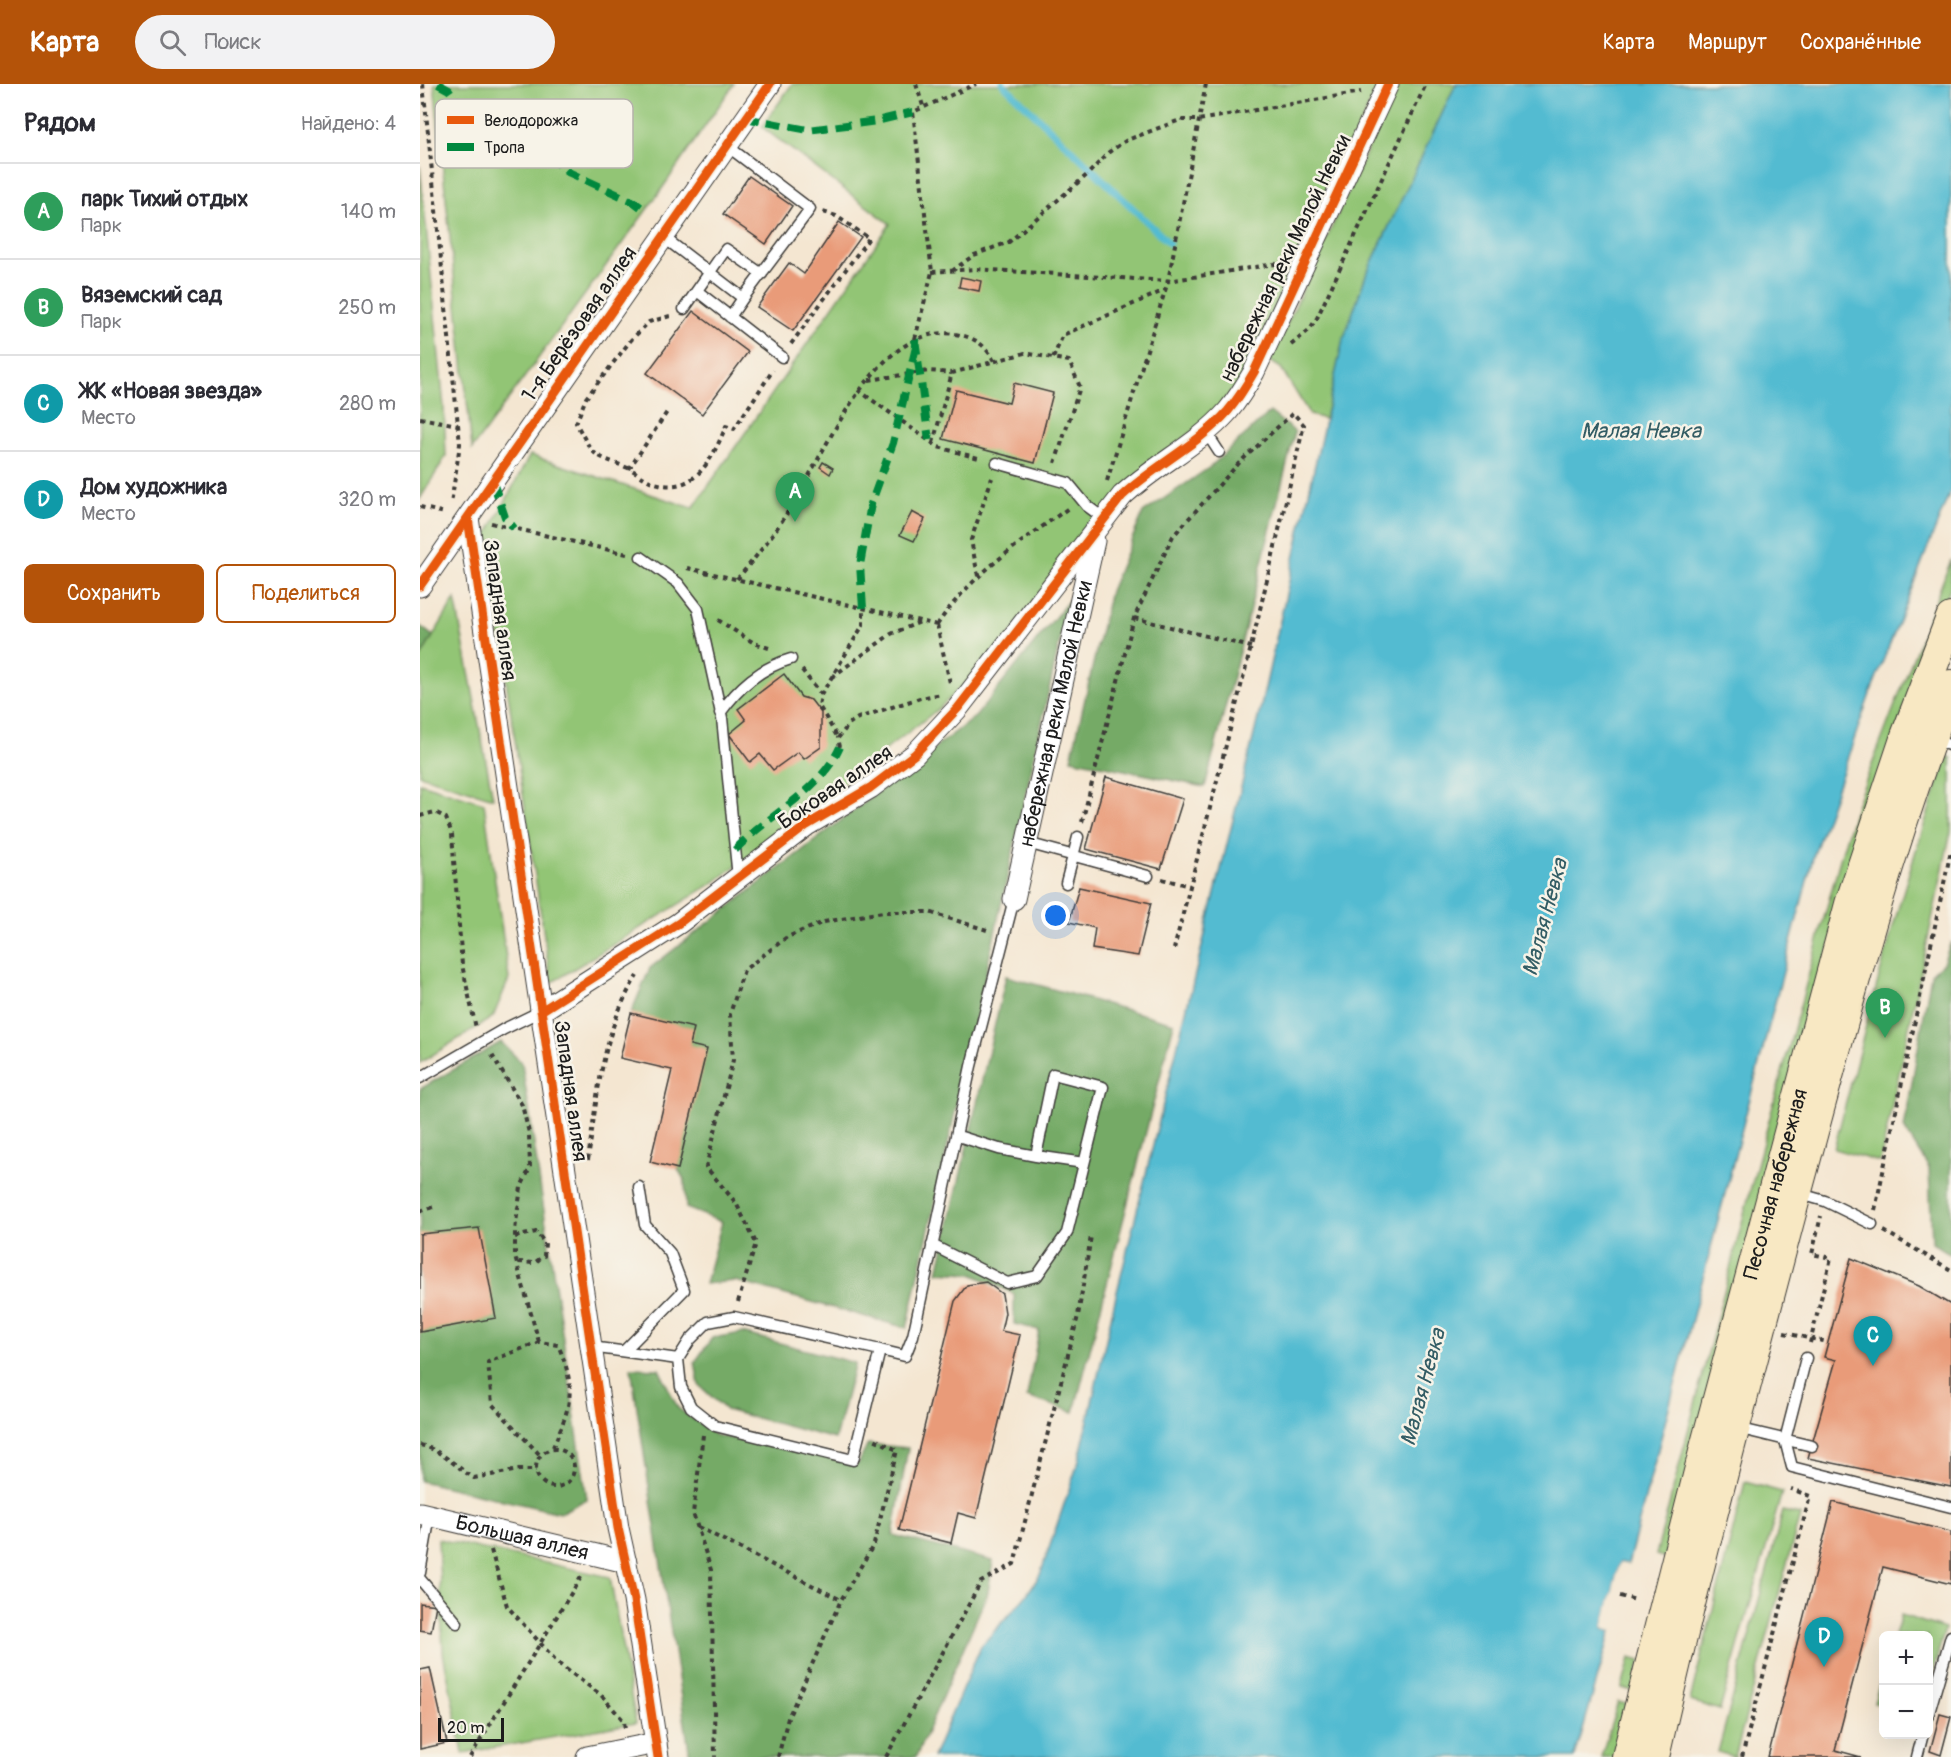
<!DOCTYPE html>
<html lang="ru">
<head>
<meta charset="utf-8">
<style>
	body { margin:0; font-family:Pangolin,sans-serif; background:#f2f2f3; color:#2b2b33 }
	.controls { position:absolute; right:18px; bottom:18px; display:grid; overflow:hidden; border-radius:9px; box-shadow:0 6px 24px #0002 }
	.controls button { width:54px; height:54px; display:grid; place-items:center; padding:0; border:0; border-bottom:2px solid #e1e1e2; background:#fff; color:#2b2b33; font:30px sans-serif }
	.scale { position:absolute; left:18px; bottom:15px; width:66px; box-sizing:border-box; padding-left:6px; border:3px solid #1c1c1c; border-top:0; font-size:16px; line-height:21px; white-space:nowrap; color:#1c1c1c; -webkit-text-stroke:4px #f7f3e8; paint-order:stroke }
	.you { position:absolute; left:636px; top:832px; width:21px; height:21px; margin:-15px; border:4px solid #fff; border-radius:50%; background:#1a73e8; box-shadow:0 0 0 9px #1a73e833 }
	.badge { display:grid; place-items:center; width:39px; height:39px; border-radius:50%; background:#b45309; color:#fff; font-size:20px; font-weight:700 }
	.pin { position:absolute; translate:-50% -50px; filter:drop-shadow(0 2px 3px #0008) }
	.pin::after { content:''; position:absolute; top:32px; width:21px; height:18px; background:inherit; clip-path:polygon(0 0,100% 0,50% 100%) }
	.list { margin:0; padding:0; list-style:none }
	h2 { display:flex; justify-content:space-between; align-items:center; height:78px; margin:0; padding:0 24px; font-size:26px }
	h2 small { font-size:20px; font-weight:400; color:#7c7c81 }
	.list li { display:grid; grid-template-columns:39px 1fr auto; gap:18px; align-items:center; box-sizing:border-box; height:96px; padding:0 24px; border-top:2px solid #e1e1e2 }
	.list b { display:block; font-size:22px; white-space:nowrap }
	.list p { margin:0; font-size:20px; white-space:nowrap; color:#7c7c81 }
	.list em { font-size:20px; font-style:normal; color:#7c7c81 }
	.actions { display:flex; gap:12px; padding:18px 24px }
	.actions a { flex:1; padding:14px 0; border:2px solid #b45309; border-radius:9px; text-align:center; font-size:21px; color:#b45309 }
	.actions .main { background:#b45309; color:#fff }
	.icon { flex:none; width:33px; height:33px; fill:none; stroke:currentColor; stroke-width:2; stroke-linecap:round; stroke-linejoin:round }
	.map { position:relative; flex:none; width:1531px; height:1673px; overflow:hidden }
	header { display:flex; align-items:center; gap:36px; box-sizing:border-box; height:84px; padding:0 30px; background:#b45309; color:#fff }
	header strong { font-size:28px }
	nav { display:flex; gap:33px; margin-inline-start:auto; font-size:21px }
	.search { width:420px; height:54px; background:#f2f2f3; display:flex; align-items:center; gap:15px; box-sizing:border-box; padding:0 21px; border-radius:33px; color:#7c7c81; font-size:22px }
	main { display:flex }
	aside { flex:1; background:#fff }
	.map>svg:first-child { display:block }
</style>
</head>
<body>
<header>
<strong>Карта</strong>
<div class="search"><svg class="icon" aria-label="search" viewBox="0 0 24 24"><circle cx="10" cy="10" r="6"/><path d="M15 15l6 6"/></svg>Поиск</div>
<nav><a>Карта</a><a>Маршрут</a><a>Сохранённые</a></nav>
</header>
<main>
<aside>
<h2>Рядом<small>Найдено: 4</small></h2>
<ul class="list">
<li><span class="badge" style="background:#2e9e5b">A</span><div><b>парк Тихий отдых</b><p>Парк</p></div><em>140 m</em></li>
<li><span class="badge" style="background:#2e9e5b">B</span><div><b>Вяземский сад</b><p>Парк</p></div><em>250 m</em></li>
<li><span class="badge" style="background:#0f9aa8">C</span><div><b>ЖК «Новая звезда»</b><p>Место</p></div><em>280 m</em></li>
<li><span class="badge" style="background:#0f9aa8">D</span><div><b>Дом художника</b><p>Место</p></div><em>320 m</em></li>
</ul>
<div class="actions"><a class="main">Сохранить</a><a>Поделиться</a></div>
</aside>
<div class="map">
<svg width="1531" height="1673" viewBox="0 0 1531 1673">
	<rect width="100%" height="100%" fill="#f7f3e8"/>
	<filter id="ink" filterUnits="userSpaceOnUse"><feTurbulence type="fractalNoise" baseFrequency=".0167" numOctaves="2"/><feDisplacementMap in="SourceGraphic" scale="12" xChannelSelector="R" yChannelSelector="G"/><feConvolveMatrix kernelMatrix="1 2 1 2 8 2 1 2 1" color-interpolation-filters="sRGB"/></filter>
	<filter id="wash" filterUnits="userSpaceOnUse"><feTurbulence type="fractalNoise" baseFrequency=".008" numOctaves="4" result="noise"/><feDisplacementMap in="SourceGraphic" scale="24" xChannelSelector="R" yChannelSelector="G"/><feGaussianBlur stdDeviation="1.35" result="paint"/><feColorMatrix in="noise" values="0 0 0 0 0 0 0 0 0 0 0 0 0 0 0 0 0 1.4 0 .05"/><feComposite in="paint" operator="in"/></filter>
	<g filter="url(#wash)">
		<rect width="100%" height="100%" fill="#f4e6d1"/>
		<path fill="#92c575" stroke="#577048" stroke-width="1.5" d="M 14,0 L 314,0 L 239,109 L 52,365 Z
			M 372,0 L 959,0 L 824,291 L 796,328 L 754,362 L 553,593 L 517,626 L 295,798 L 131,899 L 65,455 L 110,371 L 273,424 L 470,140 L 342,43 Z
			M 978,0 L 1036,0 L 946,191 L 923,257 L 905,335 L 890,331 L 861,284 L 850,277 Z
			M 0,82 L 24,323 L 26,372 L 0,415 Z
			M 1531,476 L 1531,502 L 1446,728 L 1246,1474 L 1236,1471 L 1335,1088 L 1422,768 L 1436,722 Z
			M 35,515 L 73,714 L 0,691 L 0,574 Z
			M 1528,672 L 1531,674 L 1531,747 L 1460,1078 L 1414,1065 C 1448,933 1481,800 1528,672 Z
			M 0,699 L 64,719 L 89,895 L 73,933 L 0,979 Z
			M 1325,1398 L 1362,1408 L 1300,1626 L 1270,1617 Z
			M 1363,1427 L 1380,1431 L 1315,1673 L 1298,1668 Z
			M 18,1455 L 190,1493 L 216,1639 L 43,1669 L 23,1569 Z
			M 1481,1531 L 1525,1545 L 1509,1603 L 1508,1552 L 1475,1551 Z
			M 1210,1574 L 1221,1577 L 1213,1607 L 1202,1604 Z
			M 1463,1588 L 1463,1621 L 1454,1619 Z
			M 1198,1618 L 1210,1621 L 1197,1673 L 1181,1673 Z"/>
		<path fill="#75aa66" stroke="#486341" stroke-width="1.5" d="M 850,328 L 875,348 L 785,703 L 651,675 L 690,507 L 723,429 L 790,383 Z
			M 649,516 L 487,1244 L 315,1197 L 285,1200 L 302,1138 L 266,1124 L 265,1097 L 258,1085 L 270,961 L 211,929 L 230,884 L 556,632 Z
			M 0,542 L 13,552 L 0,574 Z
			M 1531,858 L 1531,1170 L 1512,1159 L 1509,1084 L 1484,1044 L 1511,890 L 1523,879 Z
			M 586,892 L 754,939 L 654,1328 L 607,1313 L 619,1246 L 594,1240 L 594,1210 L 552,1190 L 518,1188 Z
			M 81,958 L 102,979 L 167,1415 L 140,1429 L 0,1397 L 0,1005 Z
			M 322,1249 L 435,1279 L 415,1355 L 306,1326 L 279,1301 L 275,1278 L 292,1254 Z
			M 211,1284 L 239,1285 L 258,1324 L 295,1351 L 438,1380 L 448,1360 L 488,1364 L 473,1451 L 573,1477 L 568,1508 L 496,1673 L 270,1673 Z"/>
		<path fill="#53bbd1" stroke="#386c76" stroke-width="1.5" d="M 1036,0 L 1531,0 L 1531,405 L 1450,610 L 1394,770 L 1208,1480 L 1200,1478 L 1183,1545 L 1191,1547 L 1155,1673 L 513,1673 L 561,1562 L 605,1513 L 620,1491 L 659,1376 L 694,1220 L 841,622 L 923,256 L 946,191 Z"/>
		<path fill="#f4e6d1" d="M 1200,1478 L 1208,1480 L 1208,1483 L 1202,1482 L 1187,1542 L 1191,1544 L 1191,1547 L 1183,1544 Z"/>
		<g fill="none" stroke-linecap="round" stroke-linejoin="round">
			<path stroke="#53bbd1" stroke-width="7" d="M 583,0 L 749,159"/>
		</g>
		<g id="blocks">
			<path fill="#e99b79" d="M 329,92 L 372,122 L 346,160 L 303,130 Z
				M 419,138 L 441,153 L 373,247 L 337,223 L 369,179 L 384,190 Z
				M 541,193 L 561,197 L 559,207 L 539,203 Z
				M 273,227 L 328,268 L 282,330 L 227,289 Z
				M 594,299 L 633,309 L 615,379 L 523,355 L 536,306 L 589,319 Z
				M 403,378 L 413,384 L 410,390 L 400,383 Z
				M 492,428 L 505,435 L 494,457 L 480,451 Z
				M 364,590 L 381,613 L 391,616 L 401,629 L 401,663 L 384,675 L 378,668 L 353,686 L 340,670 L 330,678 L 309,650 L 326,636 L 318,625 Z
				M 686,693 L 763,715 L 741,785 L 666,765 Z
				M 659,803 L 731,819 L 718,872 L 672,865 L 675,844 L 649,838 Z
				M 211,929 L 274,944 L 270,961 L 287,965 L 258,1085 L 230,1078 L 252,986 L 200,974 Z
				M 59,1144 L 76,1234 L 0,1248 L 0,1150 Z
				M 1431,1174 L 1499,1202 L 1531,1221 L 1531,1403 L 1388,1374 L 1416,1276 L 1404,1273 Z
				M 566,1198 L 582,1210 L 585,1229 L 581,1247 L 600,1251 L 556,1434 L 538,1429 L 531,1459 L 479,1446 L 535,1217 L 547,1201 Z
				M 1413,1418 L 1531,1448 L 1531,1500 L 1463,1483 L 1415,1666 L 1441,1673 L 1348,1673 Z
				M 0,1519 L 16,1521 L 11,1548 L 0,1546 Z
				M 10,1584 L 27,1659 L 0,1665 L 0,1586 Z
				M 1520,1630 L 1531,1633 L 1521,1671 L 1510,1667 Z"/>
		</g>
	</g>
	<g filter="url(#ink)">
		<use href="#blocks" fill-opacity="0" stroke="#3c3a37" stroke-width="1.5"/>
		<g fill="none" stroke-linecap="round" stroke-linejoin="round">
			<defs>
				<path id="service" d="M 242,152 L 323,214 L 390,125 L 306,61
					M 277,207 L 362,273
					M 264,225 L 306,165 L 342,190
					M 310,233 L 323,214
					M 786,348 L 799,368
					M 577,379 L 648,399 L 667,422 L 686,436
					M 221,473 L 258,499 L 278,525 L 302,634 L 318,794
					M 300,629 C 319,603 340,584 371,575
					M 1514,655 L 1531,662
					M 607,759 L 728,792
					M 646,799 L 658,753
					M 0,994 L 84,945 L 121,927
					M 616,1072 L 664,1079
					M 1377,1109 L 1405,1117 L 1452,1140
					M 512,1161 L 587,1199 L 617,1192 L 647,1149 L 683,1003 L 633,990 L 616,1072 L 579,1065 L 538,1052
					M 171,1263 L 258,1275 L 270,1256 L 288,1238 L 314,1233 L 460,1266 L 433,1376 L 295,1342 L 271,1323 L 261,1303 L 258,1275
					M 460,1266 L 485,1272 L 493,1252 L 551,982 L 594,815
					M 204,1267 L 264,1206 L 250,1169 L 225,1141 L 219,1103
					M 1386,1274 L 1365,1356 L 1372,1383 L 1531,1423
					M 1317,1344 L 1392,1362
					M 0,1489 L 10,1431
					M 0,1495 L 37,1539
					M 1508,1632 L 1531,1552
					M 1497,1673 L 1503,1650"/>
				<g id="minor">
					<path d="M 48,434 L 198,1444 L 214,1516 L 238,1673"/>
					<path d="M 0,502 L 350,0"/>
					<path id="s1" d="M 594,815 L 674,457"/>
					<path d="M 121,927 L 259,839 L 387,741 L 450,704 L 495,670 L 538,624 L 702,412 C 735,381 778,361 808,327 C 818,315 826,302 834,288 L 968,0"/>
					<path id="s2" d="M 0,1429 L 206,1478"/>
					<path d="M 167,1673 L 236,1659"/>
				</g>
				<g id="secondary">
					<path id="s3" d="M 1207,1673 L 1286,1360 L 1430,820 L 1486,652 L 1531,534"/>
					<path d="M 1234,1673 C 1276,1486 1326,1300 1375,1114 C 1422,941 1466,768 1531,601"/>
				</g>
			</defs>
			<use href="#service" stroke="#3c3a37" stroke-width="13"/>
			<use href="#minor" stroke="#3c3a37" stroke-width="23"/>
			<use href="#secondary" stroke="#3c3a37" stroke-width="32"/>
			<path stroke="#3c3a37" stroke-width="4" stroke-dasharray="4.5 4.5" stroke-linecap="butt" d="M 3,0 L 40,360 L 31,420
				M 496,0 L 503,22
				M 532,187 L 554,171 L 589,158 L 668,90 L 689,68 L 707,56 L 760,36 L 778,36 L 941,8
				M 512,188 L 555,185 L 748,197 L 861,179
				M 250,232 L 229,238 L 211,256 L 166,314 L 156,339 C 176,376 171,369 208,384 C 217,388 224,395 232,398 C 274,413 292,376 306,342 L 314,345 L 353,286
				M 495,255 L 512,188 L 493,28 L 556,0
				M 371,260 L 449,154 L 416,132 L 403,128
				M 871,261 L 889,246 L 897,234 L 1006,0
				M 633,274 L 643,251 L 745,206
				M 449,296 L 509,287 L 532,289
				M 438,306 L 518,363 L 562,375
				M 0,334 L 38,341
				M 513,359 L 532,289 L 605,269 L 649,277 L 660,303 L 635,379
				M 209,385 L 247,328
				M 687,397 L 748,197 L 786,0
				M 0,423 L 25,429
				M 71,439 L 207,470
				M 267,484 L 517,541
				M 558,492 L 551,456 L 572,394
				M 317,495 C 338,471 357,446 374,418 C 407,365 457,238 535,250 C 554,253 565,260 574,277
				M 714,534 L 831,563
				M 298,536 L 334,559 L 352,565
				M 517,541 C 551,490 601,458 650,423
				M 517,541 L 530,599
				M 382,586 L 401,611 L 399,622 L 418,654
				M 412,593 L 471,550 L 500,538
				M 401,611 L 443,541 L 443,524
				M 420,663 L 418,654 L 430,639 L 438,634 L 500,614 L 522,610
				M 0,732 L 15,728 L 26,734 L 32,750 L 42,881 L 56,944
				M 662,738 L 714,534 L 753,452 L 820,378 L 873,329 L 884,341 L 831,563 L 754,865
				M 742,795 L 770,802
				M 72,971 L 102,1021 L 109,1049 L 110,1084 L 101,1103 L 95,1146 L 95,1173 L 119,1258
				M 168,1076 C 177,1014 182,946 217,892
				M 1455,1126 L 1531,766
				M 0,1127 L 14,1123
				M 1464,1147 L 1531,1186
				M 95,1153 L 116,1148 L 125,1159 L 124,1172 L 114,1179 L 97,1178
				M 318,1218 L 336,1159 L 316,1119 L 286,1083 L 313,976 L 310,930 L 324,886 L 367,853 L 404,838 L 463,828 L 509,828 L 570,847
				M 1364,1249 L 1408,1258
				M 1390,1259 L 1411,1174 L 1392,1170 L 1401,1132
				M 283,1351 L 273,1429 L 291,1486 L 295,1673
				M 0,1361 C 20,1365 36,1383 54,1394 L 99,1386 L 116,1386
				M116 1384a19 19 0 1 1 38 0a19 19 0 1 1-38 0Z
				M 119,1370 L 72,1320 L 68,1278 L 119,1258 L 138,1261 C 157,1305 151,1321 133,1363
				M 278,1443 L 421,1516
				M 71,1466 L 87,1522 L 139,1580 L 181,1611 L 204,1637 L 205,1646
				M 1200,1512 L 1216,1516
				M 50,1673 L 163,1490
				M 358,1673 L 368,1634 L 421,1516 L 454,1460 L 477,1366 L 454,1355
				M 466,1673 L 561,1498 L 594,1480 L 658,1232 L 671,1152
				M 1322,1673 L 1390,1412 L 1371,1405"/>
			<use href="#service" stroke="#fff" stroke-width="10"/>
			<use href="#minor" stroke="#fff" stroke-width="21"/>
			<use href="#secondary" stroke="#f8e8c3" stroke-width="30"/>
			<path stroke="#00873e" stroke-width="8" stroke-dasharray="15 8" stroke-linecap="butt" d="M 18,0 L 29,6 L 55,42 L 93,62 L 119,63 L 148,88 L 214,118 L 226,127
				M 325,34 L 388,46 L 457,37 L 493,28
				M 495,255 L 509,356
				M 73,398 L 85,433 L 94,444
				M 443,524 L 440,481 L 451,420 L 473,359 L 496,263
				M 315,766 C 347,731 400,708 420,663"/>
			<defs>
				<path id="cycleway" d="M 48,434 L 198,1444 L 214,1516 L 238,1673
					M 0,502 L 350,0
					M 121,927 L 259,839 L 387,741 L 450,704 L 495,670 L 538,624 L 702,412 C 735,381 778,361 808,327 C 818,315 826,302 834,288 L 968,0"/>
			</defs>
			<use href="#cycleway" stroke="#f7f3e8" stroke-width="13"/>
			<use href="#cycleway" stroke="#e8590c" stroke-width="9"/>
		</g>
	</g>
	<g text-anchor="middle" stroke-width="5" stroke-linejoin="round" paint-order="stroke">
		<g font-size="21" fill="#1c1c1c" stroke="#f7f3e8">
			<text transform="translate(865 174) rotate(-64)" y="7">набережная реки Малой Невки</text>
			<text transform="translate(159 240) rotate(-55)" y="7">1-я Берёзовая аллея</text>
			<text transform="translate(80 526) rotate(82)" y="7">Западная аллея</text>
			<text dy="7" stroke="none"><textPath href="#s1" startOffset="190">набережная реки Малой Невки</textPath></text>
			<text transform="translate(415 703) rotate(-34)" y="7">Боковая аллея</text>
			<text transform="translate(151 1007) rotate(82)" y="7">Западная аллея</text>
			<text dy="7" stroke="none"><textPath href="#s3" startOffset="592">Песочная набережная</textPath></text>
			<text dy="7" stroke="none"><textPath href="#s2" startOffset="105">Большая аллея</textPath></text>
		</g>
		<g font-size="22" font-style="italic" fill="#325c64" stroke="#f7f3e8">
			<text x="1221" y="354">Малая Невка</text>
			<text transform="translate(1124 833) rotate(-75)" y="8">Малая Невка</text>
			<text transform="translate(1002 1303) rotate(-75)" y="8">Малая Невка</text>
		</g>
	</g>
	<rect x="15" y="15" width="198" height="69" rx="9" fill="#f7f3e8" stroke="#b5b2ab" stroke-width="1.5"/>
	<rect x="27" y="32" width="27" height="8" fill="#e8590c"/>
	<rect x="27" y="59" width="27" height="8" fill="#00873e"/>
	<g font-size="16" fill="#1c1c1c">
		<text x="64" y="42">Велодорожка</text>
		<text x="64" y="69">Тропа</text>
	</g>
</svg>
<div class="controls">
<button>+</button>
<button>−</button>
</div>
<div class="scale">20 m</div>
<div class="you"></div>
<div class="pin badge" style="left:375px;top:438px;background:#2e9e5b">A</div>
<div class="pin badge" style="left:1465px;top:954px;background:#2e9e5b">B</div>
<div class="pin badge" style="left:1453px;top:1282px;background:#0f9aa8">C</div>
<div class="pin badge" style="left:1404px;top:1583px;background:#0f9aa8">D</div>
</div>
</main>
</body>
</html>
